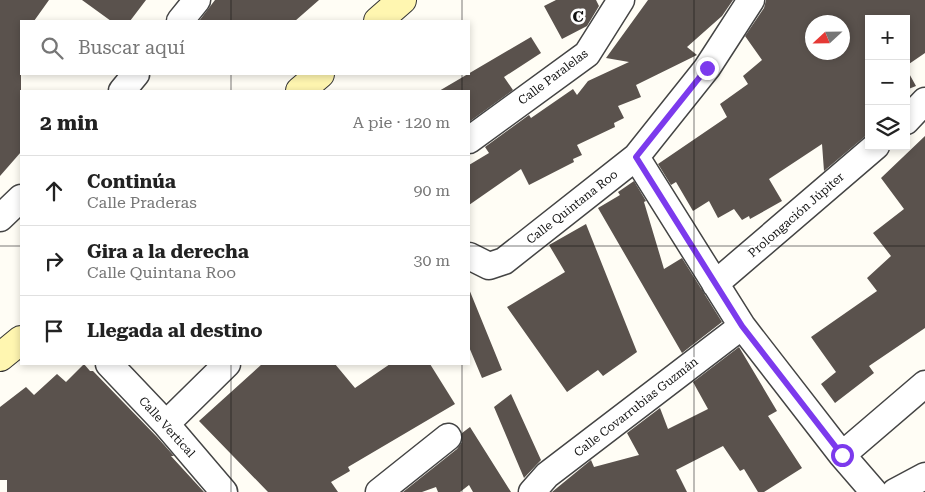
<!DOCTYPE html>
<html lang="es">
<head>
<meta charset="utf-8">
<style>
	body { margin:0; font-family:"Roboto Serif",serif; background:#f6f6f6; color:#222 }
	.controls { position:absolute; right:15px; top:15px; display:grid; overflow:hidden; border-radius:0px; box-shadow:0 2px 8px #0003 }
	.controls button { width:45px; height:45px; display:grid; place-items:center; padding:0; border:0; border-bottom:1px solid #e0e0e0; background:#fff; color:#222; font:25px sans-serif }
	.compass { position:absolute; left:805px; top:15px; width:45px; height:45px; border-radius:50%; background:#fff; box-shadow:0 2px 8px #0003; rotate:248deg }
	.stop { position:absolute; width:15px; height:15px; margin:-11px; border:4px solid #7c3aed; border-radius:50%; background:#fff }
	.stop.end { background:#7c3aed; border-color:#fff; box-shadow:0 1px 5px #0008 }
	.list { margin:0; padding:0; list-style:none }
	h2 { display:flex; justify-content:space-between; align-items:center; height:65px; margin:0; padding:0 20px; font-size:21px }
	h2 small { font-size:16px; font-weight:400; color:#767676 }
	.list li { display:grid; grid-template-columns:32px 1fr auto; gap:15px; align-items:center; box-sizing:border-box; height:70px; padding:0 20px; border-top:1px solid #e0e0e0 }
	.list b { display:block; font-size:19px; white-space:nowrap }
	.list p { margin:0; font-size:16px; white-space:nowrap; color:#767676 }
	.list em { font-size:16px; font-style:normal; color:#767676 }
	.icon { flex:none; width:28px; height:28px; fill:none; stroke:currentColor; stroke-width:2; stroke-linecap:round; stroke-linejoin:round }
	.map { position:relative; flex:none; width:925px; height:492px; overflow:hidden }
	.search { position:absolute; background:#fff; box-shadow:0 2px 8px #0003; left:20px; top:20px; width:450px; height:55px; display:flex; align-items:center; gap:12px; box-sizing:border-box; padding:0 18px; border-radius:0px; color:#767676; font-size:19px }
	.panel { position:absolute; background:#fff; box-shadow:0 2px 8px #0003; left:20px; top:90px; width:450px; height:275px; border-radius:0px }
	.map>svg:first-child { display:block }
</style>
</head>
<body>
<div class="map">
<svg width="925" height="492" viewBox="0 0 925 492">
	<rect width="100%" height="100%" fill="#fffdf5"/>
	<path fill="#5a524d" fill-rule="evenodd" d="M 0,0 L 49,0 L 34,21 L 21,21 L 21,152 L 0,176 Z
		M 82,0 L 146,0 L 130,21 L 111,21 Z
		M 215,0 L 319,0 L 295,21 L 199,21 Z
		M 556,0 L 596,0 L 599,6 L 587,26 L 562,39 L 544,6 Z
		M 648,0 L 733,0 L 722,16 L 687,47 L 697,55 L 636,85 L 641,97 L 618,106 L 624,118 L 614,123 L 615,127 L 577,145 L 582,155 L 573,159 L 574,162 L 529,185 L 521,169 L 469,205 L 469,165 L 489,153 L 485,147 L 529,115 L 531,118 L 573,89 L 577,95 L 588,81 L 629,62 L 606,58 Z
		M 766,0 L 925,0 L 925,53 L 906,66 L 906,19 L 869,19 L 869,133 L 824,171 L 822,144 L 769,179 L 782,201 L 750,219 L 749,216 L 742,220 L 734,209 L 718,218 L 709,201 L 693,211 L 676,182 L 671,185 L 658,164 L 727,117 L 720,104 L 748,84 L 743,76 L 762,60 L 745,36 L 764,8 ZM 812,22 L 842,22 L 842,52 L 812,52 Z
		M 531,37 L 541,53 L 504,77 L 513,90 L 469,122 L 469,91 L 439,91 Z
		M 906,68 L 916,86 L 906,90 Z
		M 925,136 L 925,328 L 869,366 L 874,373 L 835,403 L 821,384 L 836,372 L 811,337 L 877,291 L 867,278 L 891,256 L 873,233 L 904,209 L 881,178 Z
		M 634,181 L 646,201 L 644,202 L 664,269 L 682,258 L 722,322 L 682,353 L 598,208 L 620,195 L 618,192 Z
		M 586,224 L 637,352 L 603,376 L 598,370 L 567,392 L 507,307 L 565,272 L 549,245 Z
		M 469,289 L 502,370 L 482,378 L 469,347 Z
		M 739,347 L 777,411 L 768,416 L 802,468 L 764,492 L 758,492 L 744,469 L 740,471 L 723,446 L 676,470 L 687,492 L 552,492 L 591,460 L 594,467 L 639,455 L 627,433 L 660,408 L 668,429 L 708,409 L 693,382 Z
		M 84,364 L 90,371 L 93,371 L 157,437 L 174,456 L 171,456 L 204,492 L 7,492 L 7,480 L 0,480 L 0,407 L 26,387 L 34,395 L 57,374 L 66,382 Z
		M 262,364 L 335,364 L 355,388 L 390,364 L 430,364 L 455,404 L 348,467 L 350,471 L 331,482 L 338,492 L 268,492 L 199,421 Z
		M 511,394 L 541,460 L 524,478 L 494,407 Z
		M 470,427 L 511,492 L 473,492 L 469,485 L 460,492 L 438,492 L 436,487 L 422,492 L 403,492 L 457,449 L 462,442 L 462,433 Z"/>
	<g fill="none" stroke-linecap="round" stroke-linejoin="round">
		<defs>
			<path id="street" d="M 180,21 L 197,0
				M 122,91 L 136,74
				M 906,121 L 925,101
				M 469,140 L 587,54 L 621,0
				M 636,157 L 742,326 L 842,455 L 874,492
				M 0,218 L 21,198
				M 469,256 L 489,266 L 504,261 L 636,157 L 707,68 L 751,0
				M 715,284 L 876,146
				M 109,364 L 166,424 L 224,492
				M 166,424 L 227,364
				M 842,455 L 925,384
				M 379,492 L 448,437
				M 532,492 L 547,475 L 742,326
				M 895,492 L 925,476"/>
			<path id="secondary" d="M 378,21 L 402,0
				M 300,91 L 320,74
				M 0,357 L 21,340"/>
		</defs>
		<use href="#street" stroke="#444" stroke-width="29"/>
		<use href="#secondary" stroke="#333" stroke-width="30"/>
		<use href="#street" stroke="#fff" stroke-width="26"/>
		<use href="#secondary" stroke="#fff6b0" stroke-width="28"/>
	</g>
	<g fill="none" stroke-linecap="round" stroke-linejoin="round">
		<path stroke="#7c3aed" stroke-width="6" d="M 707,68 L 636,157 L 742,326 L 842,455"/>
	</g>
	<path fill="none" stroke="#111" stroke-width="1" stroke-opacity="0.55" d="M 231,0 L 231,21M 462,0 L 462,21M 694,0 L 694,492M 231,74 L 231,91M 462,74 L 462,91M 0,246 L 21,246M 469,246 L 925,246M 231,364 L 231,492M 462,364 L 462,492"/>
	<g text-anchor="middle" stroke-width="5" stroke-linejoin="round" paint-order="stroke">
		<g font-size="12" fill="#111" stroke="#fff">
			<text transform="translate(553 77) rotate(-37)" y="4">Calle Paralelas</text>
			<text transform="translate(572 207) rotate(-38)" y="4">Calle Quintana Roo</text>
			<text transform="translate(796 215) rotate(-41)" y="4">Prolongación Júpiter</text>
			<text transform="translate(636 407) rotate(-38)" y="4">Calle Covarrubias Guzmán</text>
			<text transform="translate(167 427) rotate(48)" y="4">Calle Vertical</text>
		</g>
	</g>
	<g font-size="16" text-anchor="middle" font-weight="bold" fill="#111" stroke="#fff" stroke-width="5" stroke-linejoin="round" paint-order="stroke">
		<text x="578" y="22">C</text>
	</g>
</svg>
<div class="controls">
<button>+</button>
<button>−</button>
<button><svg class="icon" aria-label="layers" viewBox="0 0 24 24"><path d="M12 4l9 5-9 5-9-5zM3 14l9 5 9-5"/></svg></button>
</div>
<svg class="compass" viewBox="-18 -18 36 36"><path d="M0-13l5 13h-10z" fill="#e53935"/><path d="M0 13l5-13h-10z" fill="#767676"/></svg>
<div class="stop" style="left:842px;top:455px"></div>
<div class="stop end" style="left:707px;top:68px"></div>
<div class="search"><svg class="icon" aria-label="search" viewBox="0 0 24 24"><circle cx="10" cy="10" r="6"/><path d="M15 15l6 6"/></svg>Buscar aquí</div>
<section class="panel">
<h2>2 min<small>A pie · 120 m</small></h2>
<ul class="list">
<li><svg class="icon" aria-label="ahead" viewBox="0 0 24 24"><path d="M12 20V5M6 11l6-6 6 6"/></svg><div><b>Continúa</b><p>Calle Praderas</p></div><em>90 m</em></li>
<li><svg class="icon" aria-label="right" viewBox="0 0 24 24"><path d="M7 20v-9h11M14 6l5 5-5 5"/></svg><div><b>Gira a la derecha</b><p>Calle Quintana Roo</p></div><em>30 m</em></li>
<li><svg class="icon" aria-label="arrive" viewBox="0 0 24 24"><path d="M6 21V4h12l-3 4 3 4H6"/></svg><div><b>Llegada al destino</b></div></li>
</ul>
</section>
</div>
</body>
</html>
